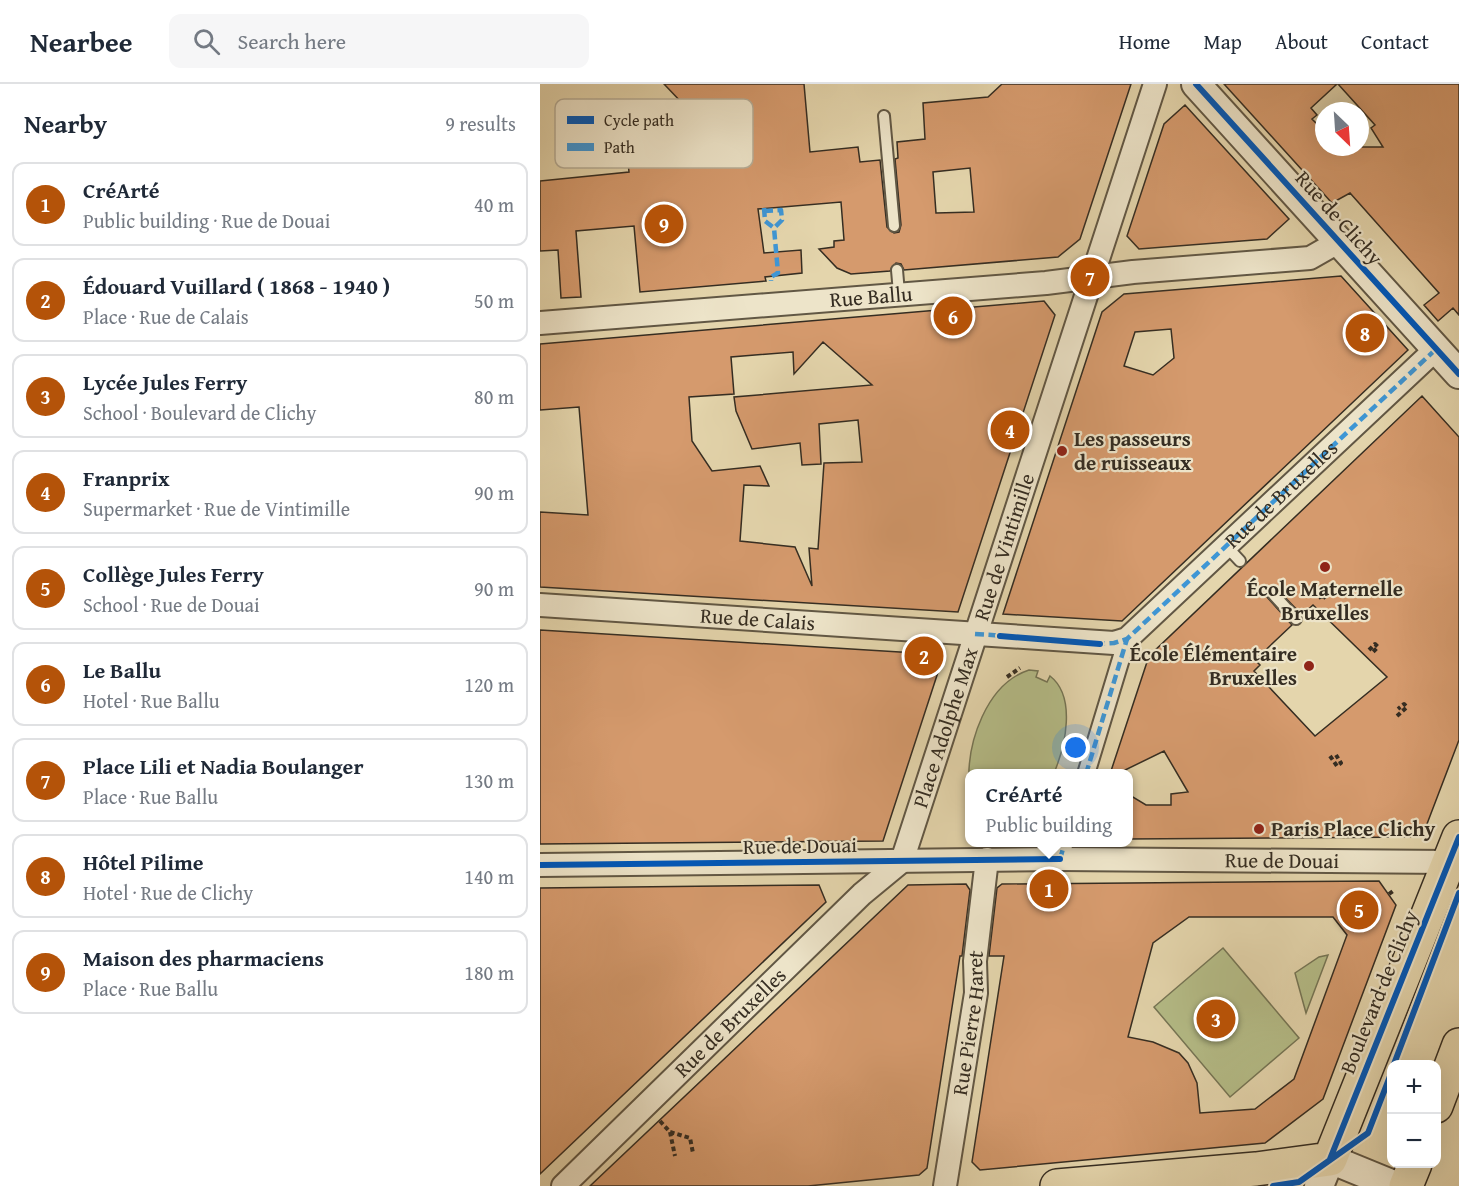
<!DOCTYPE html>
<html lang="en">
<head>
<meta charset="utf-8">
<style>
	body { margin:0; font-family:"Gentium Book Plus",serif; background:#f6f6f7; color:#1f2937 }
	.controls { position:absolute; right:18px; bottom:18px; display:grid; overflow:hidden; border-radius:12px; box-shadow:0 6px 24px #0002 }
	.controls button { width:54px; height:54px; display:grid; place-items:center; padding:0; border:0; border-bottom:2px solid #e0e1e3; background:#fff; color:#1f2937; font:30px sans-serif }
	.compass { position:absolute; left:775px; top:18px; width:54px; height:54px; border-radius:50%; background:#fff; box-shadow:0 6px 24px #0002; rotate:155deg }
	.you { position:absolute; left:536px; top:664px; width:21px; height:21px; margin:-15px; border:4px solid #fff; border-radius:50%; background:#1a73e8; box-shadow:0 0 0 9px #1a73e833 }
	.badge { display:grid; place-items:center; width:39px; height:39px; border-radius:50%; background:#b45309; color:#fff; font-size:20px; font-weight:700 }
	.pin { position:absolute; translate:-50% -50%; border:3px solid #fff; box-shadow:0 2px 6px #0006 }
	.popup { position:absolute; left:425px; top:685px; width:168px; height:78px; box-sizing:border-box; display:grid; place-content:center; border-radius:12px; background:#fff; filter:drop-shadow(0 2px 4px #0005); font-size:20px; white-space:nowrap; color:#747a83 }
	.popup b { font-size:22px; color:#1f2937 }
	.popup::after { content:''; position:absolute; left:50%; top:100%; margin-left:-12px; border:12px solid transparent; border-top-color:#fff }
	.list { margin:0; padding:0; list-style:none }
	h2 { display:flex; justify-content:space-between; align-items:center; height:78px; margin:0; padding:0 24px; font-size:26px }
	h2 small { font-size:20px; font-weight:400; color:#747a83 }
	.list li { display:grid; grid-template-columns:39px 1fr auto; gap:18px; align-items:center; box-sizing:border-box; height:84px; margin:0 12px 12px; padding:0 12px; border:2px solid #e0e1e3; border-radius:12px }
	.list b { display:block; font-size:22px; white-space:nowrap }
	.list p { margin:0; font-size:20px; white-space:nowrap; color:#747a83 }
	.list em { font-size:20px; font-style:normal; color:#747a83 }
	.icon { flex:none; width:33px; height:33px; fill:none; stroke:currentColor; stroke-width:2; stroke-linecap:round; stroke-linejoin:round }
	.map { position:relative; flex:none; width:919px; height:1102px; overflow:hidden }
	header { display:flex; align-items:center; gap:36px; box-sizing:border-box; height:84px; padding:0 30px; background:#fff; border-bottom:2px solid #e0e1e3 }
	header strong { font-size:28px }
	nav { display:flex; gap:33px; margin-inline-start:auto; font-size:21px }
	.search { width:420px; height:54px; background:#f6f6f7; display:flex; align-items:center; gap:15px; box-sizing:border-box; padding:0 21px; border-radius:12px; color:#747a83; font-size:22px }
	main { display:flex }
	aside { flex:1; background:#fff }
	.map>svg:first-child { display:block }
</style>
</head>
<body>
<header>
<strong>Nearbee</strong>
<div class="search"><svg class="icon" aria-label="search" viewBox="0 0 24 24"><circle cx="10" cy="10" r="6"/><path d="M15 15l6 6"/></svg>Search here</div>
<nav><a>Home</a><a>Map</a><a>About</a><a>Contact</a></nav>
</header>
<main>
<aside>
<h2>Nearby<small>9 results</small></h2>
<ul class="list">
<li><span class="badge">1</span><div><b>CréArté</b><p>Public building · Rue de Douai</p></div><em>40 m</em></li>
<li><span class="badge">2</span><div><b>Édouard Vuillard ( 1868 - 1940 )</b><p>Place · Rue de Calais</p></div><em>50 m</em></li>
<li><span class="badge">3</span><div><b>Lycée Jules Ferry</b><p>School · Boulevard de Clichy</p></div><em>80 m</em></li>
<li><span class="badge">4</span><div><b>Franprix</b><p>Supermarket · Rue de Vintimille</p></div><em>90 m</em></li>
<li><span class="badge">5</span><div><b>Collège Jules Ferry</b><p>School · Rue de Douai</p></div><em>90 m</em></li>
<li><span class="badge">6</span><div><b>Le Ballu</b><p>Hotel · Rue Ballu</p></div><em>120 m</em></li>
<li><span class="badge">7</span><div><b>Place Lili et Nadia Boulanger</b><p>Place · Rue Ballu</p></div><em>130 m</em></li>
<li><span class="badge">8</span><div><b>Hôtel Pilime</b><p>Hotel · Rue de Clichy</p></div><em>140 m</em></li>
<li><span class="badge">9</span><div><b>Maison des pharmaciens</b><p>Place · Rue Ballu</p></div><em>180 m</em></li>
</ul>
</aside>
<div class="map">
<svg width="919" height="1102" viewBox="0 0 919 1102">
	<rect width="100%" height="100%" fill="#e4d5ac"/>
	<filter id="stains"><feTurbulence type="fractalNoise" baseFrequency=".00333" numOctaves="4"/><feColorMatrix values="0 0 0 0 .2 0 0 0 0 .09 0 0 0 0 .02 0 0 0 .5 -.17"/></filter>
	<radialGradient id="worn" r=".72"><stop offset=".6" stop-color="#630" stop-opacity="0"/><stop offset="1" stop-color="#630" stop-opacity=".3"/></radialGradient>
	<path fill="#b5bd88" stroke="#757555" stroke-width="1.5" d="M 489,586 L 498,587 L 496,593 L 507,598 L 510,592 C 537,613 525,663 514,689 L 430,690 L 429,699 C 427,659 446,600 489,586 Z
		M 683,864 L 759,954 L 690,1013 L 614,923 Z
		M 788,871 L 766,929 L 755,889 L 779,873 Z"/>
	<path fill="#d59a6d" stroke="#352d22" stroke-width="1.5" fill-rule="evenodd" d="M 124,0 L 264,0 L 270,68 L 318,63 L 320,78 L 340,76 L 347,143 L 354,149 L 359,148 L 361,141 L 355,75 L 358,74 L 357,58 L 385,55 L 383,19 L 448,13 L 462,0 L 591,0 L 540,155 L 518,173 L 364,186 L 361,180 L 356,179 L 350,187 L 311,190 L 297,184 L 279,165 L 294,163 L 294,157 L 304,156 L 301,118 L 218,125 L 224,169 L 261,166 L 262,189 L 225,193 L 226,197 L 100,208 L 94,142 L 36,147 L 41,213 L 21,214 L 18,166 L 0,167 L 0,97 L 89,88 L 87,70 L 91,59 L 107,51 L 143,20 ZM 430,84 L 434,128 L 396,129 L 393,88 Z
		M 684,0 L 797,0 L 771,24 L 777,31 L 772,35 L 784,47 L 784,63 L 843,63 L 831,44 L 835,41 L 798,0 L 919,0 L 919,231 L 913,224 L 898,237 L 884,221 L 899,209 L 810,109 L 792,119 Z
		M 645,21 L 749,135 L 727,155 L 599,165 L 587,152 L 624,40 Z
		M 801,192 L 868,266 L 582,537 L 463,530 L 562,228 L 584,210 ZM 631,245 L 634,274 L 613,291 L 584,282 L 595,248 Z
		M 504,217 L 515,231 L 418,528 L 0,503 L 0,428 L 48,431 L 39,323 L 0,326 L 0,260 ZM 283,258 L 332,301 L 194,313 L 196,327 L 212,365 L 260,359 L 262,381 L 281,380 L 279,340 L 318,336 L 322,378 L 284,379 L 278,465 L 269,464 L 272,502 L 255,463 L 200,457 L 204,401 L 229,402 L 220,382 L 172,387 L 152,357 L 149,313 L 194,310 L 191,273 L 253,268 L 254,290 Z
		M 882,312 L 919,353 L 919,656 L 882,753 L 588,755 L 588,710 L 606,721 L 631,721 L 631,710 L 648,708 L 624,667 L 577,690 L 570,690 L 609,572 ZM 736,504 L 762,531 L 773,521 L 847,593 L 775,652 L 714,587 L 720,581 L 715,576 L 752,541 L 727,513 L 729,506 Z
		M 0,546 L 392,570 L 400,582 L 343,757 L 0,760 Z
		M 839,797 L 856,821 L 783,1015 L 725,1059 L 440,1086 L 432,1078 L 464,872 L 449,872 L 457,804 L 462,800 ZM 649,833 L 793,833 L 807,851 L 754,995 L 715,1025 L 660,1029 L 657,999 L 648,979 L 639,969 L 613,958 L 588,953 L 613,859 Z
		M 426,800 L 430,806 L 422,872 L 420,872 L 387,1084 L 379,1091 L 268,1102 L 50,1102 L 368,801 Z
		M 279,801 L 286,818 L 0,1090 L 0,804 Z"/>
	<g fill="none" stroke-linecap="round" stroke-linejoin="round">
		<defs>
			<path id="service" d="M 344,32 L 354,142
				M 357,186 L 359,209
				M 686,462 L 700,477
				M 734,511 L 756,535"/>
			<path id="pedestrian" d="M 546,690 L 587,555
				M 520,775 L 525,758"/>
			<g id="minor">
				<path id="s1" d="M 0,239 L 506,199 L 593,188 L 770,174 L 798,158"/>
				<path id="s2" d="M 0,521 L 574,559 L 587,555 L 896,265"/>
				<path id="s3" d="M 0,781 L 520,775 L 908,778"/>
				<path id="s4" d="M 23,1102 L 322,810 L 362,777 L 615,0"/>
				<path id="s5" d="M 405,1102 L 436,909 L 435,877 L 447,775"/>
			</g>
			<path id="tertiary" d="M 656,0 L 919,290
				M 779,1102 L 790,1075 L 856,1102"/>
			<path id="primary" d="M 896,1022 L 919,961
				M 517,1102 L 716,1085 L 790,1075 L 919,753
				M 866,1102 L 875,1080"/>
		</defs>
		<use href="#service" stroke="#615744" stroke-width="14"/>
		<use href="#pedestrian" stroke="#615744" stroke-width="20"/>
		<use href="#minor" stroke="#615744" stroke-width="26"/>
		<use href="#tertiary" stroke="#615744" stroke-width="32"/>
		<use href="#primary" stroke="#352d22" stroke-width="36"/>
		<path stroke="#352d22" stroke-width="4" stroke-dasharray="4.5 3" stroke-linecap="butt" d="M 781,515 L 780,510 L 785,508 L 786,512 L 783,514
			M 829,566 L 835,560 L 838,563 L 833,568
			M 467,593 L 480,584
			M 857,632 L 867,623 L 864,620 L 858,625
			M 790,672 L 797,682 L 801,679 L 796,671
			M 849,810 L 853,807
			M 863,980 L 863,979
			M 120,1037 L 130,1048 L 150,1054 L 153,1069
			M 130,1048 L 135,1072"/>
		<use href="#service" stroke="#ede4c9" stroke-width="10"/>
		<use href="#pedestrian" stroke="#ede4c9" stroke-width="16"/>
		<use href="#minor" stroke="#ede4c9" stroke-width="22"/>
		<use href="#tertiary" stroke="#ede4c9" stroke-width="28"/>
		<use href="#primary" stroke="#e4d5ac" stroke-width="33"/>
		<g stroke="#3e96d5" stroke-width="4.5" stroke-dasharray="9 4.5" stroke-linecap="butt">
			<path d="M 224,124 L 225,137 L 234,144 L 238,189 L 231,193 L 231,197"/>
			<path d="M 224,127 L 241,126 L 242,136 L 234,144"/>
			<path d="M 435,550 L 466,552"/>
			<path id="s6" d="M 556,560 L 574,559 L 587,555 L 896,265"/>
			<path d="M 546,690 L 587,555"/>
			<path d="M 520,775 L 525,758"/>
		</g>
		<defs>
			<path id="cycleway" d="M 656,0 L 919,290
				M 460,552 L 560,560
				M 0,781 L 520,775
				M 854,980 L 919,809
				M 790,1075 L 919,753
				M 733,1102 L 759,1098 L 828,1049 L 852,987"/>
		</defs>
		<use href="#cycleway" stroke="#ede4c9" stroke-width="10"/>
		<use href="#cycleway" stroke="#0057b8" stroke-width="6"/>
	</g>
	<g fill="#8f2418" stroke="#ede4c9" stroke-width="2">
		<circle cx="522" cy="367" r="6"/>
		<circle cx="785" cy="483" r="6"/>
		<circle cx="769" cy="582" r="6"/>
		<circle cx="719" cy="745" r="6"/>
	</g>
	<g text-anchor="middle" stroke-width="4.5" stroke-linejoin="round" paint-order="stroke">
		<g font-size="21" fill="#352d22" stroke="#ede4c9">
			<text transform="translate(799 134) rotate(48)" y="7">Rue de Clichy</text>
			<text dy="7" stroke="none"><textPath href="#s1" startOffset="332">Rue Ballu</textPath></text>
			<text dy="7" stroke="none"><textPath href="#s6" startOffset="243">Rue de Bruxelles</textPath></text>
			<text dy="7" stroke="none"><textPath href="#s4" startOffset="800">Rue de Vintimille</textPath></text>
			<text dy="7" stroke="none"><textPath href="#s2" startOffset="218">Rue de Calais</textPath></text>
			<text dy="7" stroke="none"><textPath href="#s4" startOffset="610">Place Adolphe Max</textPath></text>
			<text transform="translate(260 762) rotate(-1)" y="7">Rue de Douai</text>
			<text dy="7" stroke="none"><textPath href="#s3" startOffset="742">Rue de Douai</textPath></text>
			<text transform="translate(839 908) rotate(-68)" y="7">Boulevard de Clichy</text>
			<text dy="7" stroke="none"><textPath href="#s4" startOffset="234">Rue de Bruxelles</textPath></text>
			<text dy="7" stroke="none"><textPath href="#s5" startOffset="165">Rue Pierre Haret</textPath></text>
		</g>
		<g font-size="21" font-weight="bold" fill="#352d22" stroke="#ede4c9" text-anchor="start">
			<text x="534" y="362">Les passeurs<tspan x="534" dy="24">de ruisseaux</tspan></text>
			<text x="785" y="512" text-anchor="middle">École Maternelle<tspan x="785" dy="24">Bruxelles</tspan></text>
			<text x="757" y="577" text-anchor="end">École Élémentaire<tspan x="757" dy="24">Bruxelles</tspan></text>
			<text x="731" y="752">Paris Place Clichy</text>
		</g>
	</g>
	<rect x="15" y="15" width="198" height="69" rx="9" fill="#ede4c9" stroke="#b6ad97" stroke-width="1.5"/>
	<rect x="27" y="32" width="27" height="8" fill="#0057b8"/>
	<rect x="27" y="59" width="27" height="8" fill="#3e96d5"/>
	<g font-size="16" fill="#352d22">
		<text x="64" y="42">Cycle path</text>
		<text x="64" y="69">Path</text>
	</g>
	<rect width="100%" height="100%" filter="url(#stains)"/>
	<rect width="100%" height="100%" fill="url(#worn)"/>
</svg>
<div class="controls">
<button>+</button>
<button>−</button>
</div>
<svg class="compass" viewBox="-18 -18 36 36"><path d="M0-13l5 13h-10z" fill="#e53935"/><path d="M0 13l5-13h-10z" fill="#747a83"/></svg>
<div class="you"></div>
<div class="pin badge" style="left:509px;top:805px">1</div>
<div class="popup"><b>CréArté</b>Public building</div>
<div class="pin badge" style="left:384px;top:572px">2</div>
<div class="pin badge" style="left:676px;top:935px">3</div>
<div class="pin badge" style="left:470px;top:346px">4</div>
<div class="pin badge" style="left:819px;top:826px">5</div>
<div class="pin badge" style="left:413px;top:232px">6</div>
<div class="pin badge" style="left:550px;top:193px">7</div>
<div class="pin badge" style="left:825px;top:249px">8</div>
<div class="pin badge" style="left:124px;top:140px">9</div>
</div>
</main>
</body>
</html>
